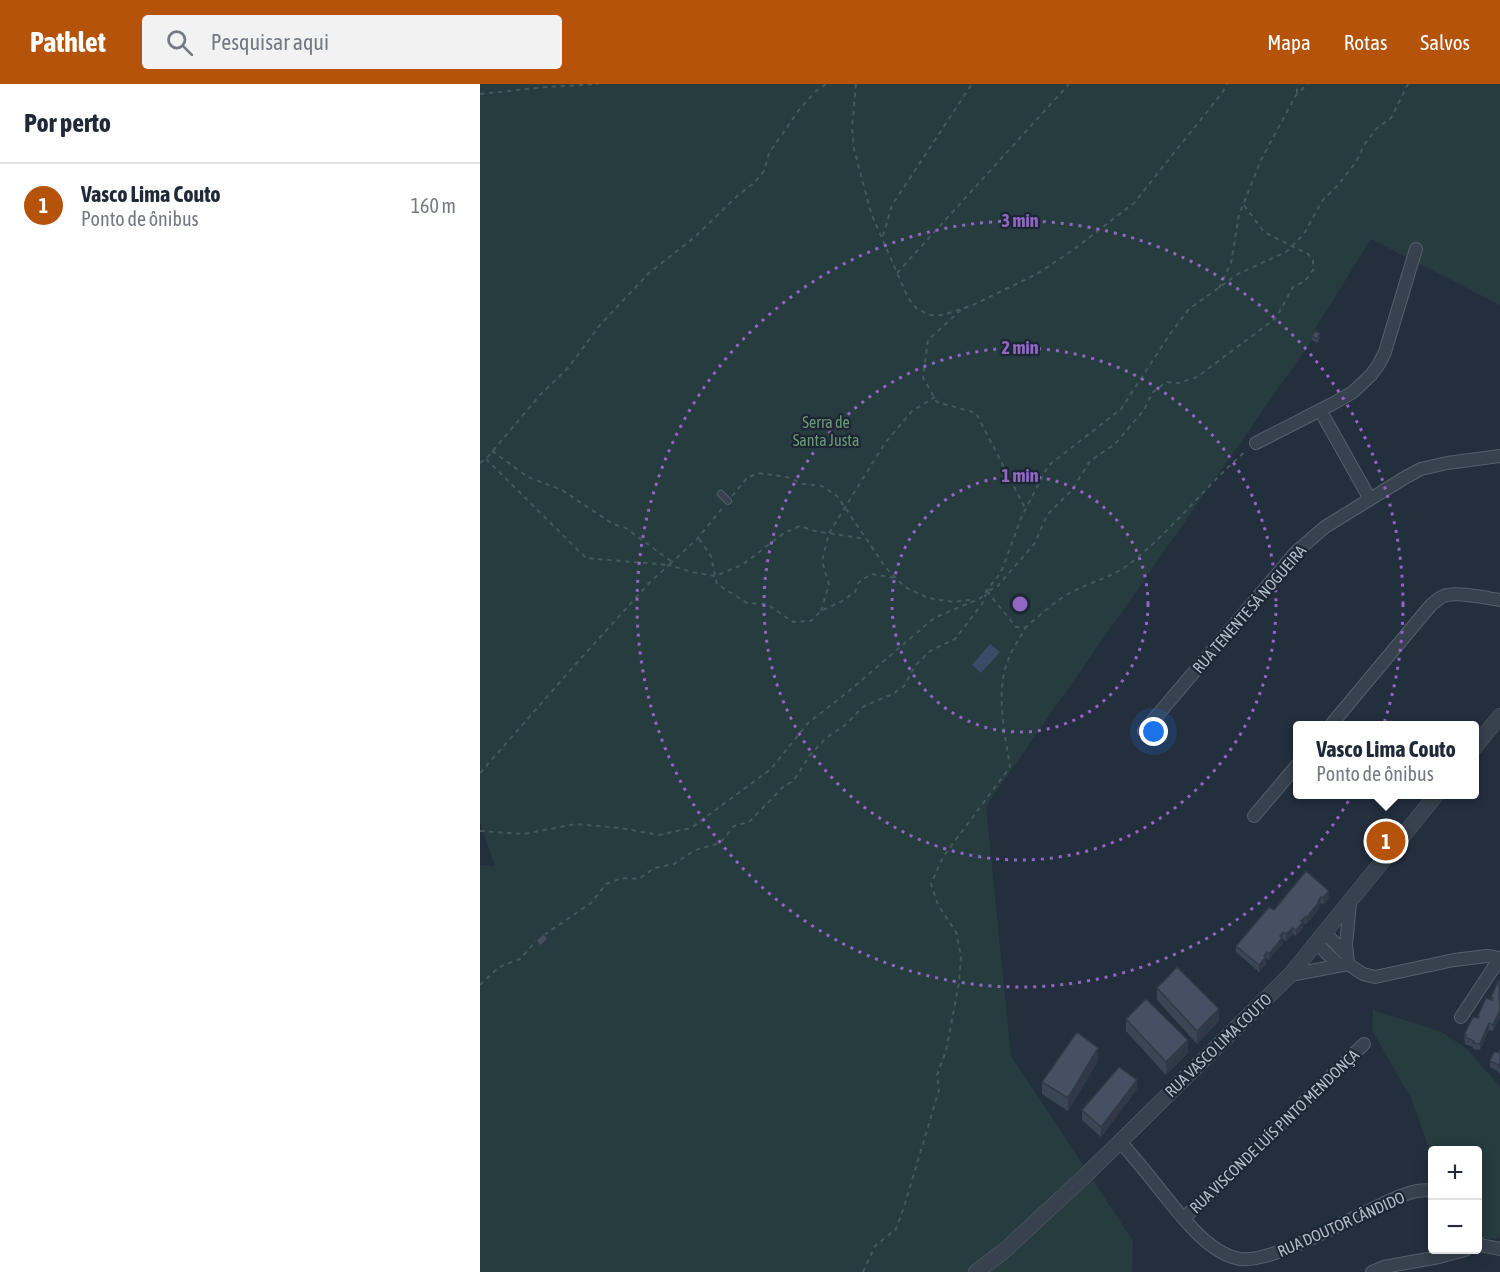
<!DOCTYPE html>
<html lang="pt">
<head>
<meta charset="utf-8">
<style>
	body { margin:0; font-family:"Asap Condensed",sans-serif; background:#f2f2f3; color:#1f2937 }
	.controls { position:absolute; right:18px; bottom:18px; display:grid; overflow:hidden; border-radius:6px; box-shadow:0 3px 15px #0003 }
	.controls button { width:54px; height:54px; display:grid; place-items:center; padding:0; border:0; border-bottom:2px solid #e0e1e3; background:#fff; color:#1f2937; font:30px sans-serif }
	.you { position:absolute; left:674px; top:648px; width:21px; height:21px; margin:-15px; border:4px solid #fff; border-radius:50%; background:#1a73e8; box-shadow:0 0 0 9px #1a73e833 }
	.badge { display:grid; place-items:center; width:39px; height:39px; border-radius:50%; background:#b45309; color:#fff; font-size:20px; font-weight:700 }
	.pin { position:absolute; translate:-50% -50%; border:3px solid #fff; box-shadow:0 2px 6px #0006 }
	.popup { position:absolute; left:813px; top:637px; width:186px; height:78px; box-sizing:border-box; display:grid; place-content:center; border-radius:6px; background:#fff; filter:drop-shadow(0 2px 4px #0005); font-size:20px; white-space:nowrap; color:#747a83 }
	.popup b { font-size:22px; color:#1f2937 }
	.popup::after { content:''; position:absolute; left:50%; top:100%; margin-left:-12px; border:12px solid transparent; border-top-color:#fff }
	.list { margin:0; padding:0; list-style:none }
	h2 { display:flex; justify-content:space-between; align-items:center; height:78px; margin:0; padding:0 24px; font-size:26px }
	h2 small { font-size:20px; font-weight:400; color:#747a83 }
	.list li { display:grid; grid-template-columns:39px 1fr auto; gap:18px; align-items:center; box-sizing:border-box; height:84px; padding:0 24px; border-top:2px solid #e0e1e3 }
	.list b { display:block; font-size:22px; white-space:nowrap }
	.list p { margin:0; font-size:20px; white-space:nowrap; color:#747a83 }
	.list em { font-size:20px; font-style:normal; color:#747a83 }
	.icon { flex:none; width:33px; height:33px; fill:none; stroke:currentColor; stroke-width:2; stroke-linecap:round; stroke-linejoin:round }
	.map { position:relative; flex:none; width:1020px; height:1188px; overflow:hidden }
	header { display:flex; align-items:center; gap:36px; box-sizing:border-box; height:84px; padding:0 30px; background:#b45309; color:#fff }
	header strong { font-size:28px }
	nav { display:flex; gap:33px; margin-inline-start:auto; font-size:21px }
	.search { width:420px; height:54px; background:#f2f2f3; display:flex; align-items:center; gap:15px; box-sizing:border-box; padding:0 21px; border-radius:6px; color:#747a83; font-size:22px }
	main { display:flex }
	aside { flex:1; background:#fff }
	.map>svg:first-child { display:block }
</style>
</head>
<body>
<header>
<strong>Pathlet</strong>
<div class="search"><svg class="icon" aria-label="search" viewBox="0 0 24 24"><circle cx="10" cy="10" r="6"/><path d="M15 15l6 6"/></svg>Pesquisar aqui</div>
<nav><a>Mapa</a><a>Rotas</a><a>Salvos</a></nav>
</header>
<main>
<aside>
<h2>Por perto<small></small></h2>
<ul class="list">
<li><span class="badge">1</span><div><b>Vasco Lima Couto</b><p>Ponto de ônibus</p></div><em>160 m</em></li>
</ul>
</aside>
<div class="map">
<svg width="1020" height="1188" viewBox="0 0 1020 1188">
	<rect width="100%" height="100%" fill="#242f3e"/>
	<path fill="#263c3f" d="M 0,0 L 1020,0 L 1020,221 L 891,155 L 835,245 L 835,250 L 832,256 L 506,722 L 531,972 L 653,1157 L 652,1188 L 0,1188 L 0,781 L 15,782 L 0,738 Z
		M 893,926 L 962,948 L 987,965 L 1020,1003 L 1020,1151 L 1019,1154 L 1006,1155 L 998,1148 L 998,1066 L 952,1066 L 952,1073 L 931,1014 L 892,946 Z"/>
	<path fill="#394c67" d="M 510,560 L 520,568 L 501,589 L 492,581 Z"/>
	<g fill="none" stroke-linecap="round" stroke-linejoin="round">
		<defs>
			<path id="service" d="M 241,410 L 248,417"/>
			<path id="minor" d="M 840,326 L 890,415
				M 776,359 L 854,319 L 873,308 L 891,291 L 899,280 L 905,268 L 936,165
				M 850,642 L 951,521 C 956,517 961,512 967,511 C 982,508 1005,514 1020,516
				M 664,647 L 816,468 L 845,443 L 926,393 L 941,385 L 967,379 L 1020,372
				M 774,732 L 818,680
				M 844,848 L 867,871
				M 836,859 L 859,881
				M 868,880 L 866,861 L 870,818
				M 810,891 L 868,880 L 883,890 L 895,893 L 974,876 L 1007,872 L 1020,874 L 981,933
				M 640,1057 C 654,1074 668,1090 681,1107 C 700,1130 728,1170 760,1175 C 791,1179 862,1139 892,1125 C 909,1117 934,1103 952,1107
				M 704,1134 L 884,960
				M 998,1158 L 1000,1161 L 1020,1165
				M 892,1188 L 904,1183 L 959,1173 L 985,1166"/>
			<path id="tertiary" d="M 994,664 L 1020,632
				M 496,1188 L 524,1167 L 607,1090 L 810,891 L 957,710"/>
		</defs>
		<use href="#service" stroke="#565f6c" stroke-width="8"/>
		<use href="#minor" stroke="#565f6c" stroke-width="14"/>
		<use href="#tertiary" stroke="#565f6c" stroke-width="16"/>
		<path stroke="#44595c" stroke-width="2" stroke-dasharray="4.5 4.5" stroke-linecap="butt" d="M 376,0 L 372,44 L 374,65 L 391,129 L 428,214 L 437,225 L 450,231 L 463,231 L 493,221 L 557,190 L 593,166 L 654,119 L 742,9 L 747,0
			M 817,9 L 817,0
			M 0,10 L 67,3 L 118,0
			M 403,152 L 412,121 L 492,0
			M 417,189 L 589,0
			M 739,204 L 751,179 L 759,131 L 781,76 L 816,11 L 828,0
			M 481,226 L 448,256 L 443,294 L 457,318 L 496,329 L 545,424
			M 12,367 L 48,393 L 82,406 L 133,440 L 146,444 L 192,478
			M 6,375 L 106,474 L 189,481 L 218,454 L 243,423
			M 0,379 L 6,375 L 60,311 L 88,284 L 120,241 L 169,189 L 216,152 L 256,113 L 275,98 L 284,87 L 289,69 L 319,26 L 336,7 L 346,0
			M 252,412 L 267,394 L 278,389 L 307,393 L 323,400 L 342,402 L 357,412 L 406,484 L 425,503 L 448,514 L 474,518 L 495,515
			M 219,455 L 231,472 L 237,500 L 267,519 L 287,520 L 313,538 L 331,537 L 341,527 L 362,517 L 375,508 L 379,498 L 391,490 L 416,494
			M 509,506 L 516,504 L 555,459 L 567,431 L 592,406 L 610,377 L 635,360 L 664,326 L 672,309 L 686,298 L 699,299 L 717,293 L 796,234 L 813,203 L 825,197 L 833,186 L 833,176 L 828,170 L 784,148 L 763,120
			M 507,507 L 536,543 L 546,543 C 560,531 574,518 590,509 C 608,499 630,494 648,481 C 692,447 725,402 767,366
			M 341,527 L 349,500 L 342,477 L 349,449 L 405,359 L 432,327 L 455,313
			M 0,689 L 95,581 L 170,498 L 189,481 L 212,488 L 235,492 L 262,481 L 304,449 L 320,442 L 335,447 L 386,455
			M 0,747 L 43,750 L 96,740 L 140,744 L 179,751 L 211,744 L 291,685 L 328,639 L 369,607 L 454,534 L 501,514 L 521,488 L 542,432 L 568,382 L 641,325 L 690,250 L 709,225 L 758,190 L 806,168 L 824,150 L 842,117 L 858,101 L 876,78 L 884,61 L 896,45 L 911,34 L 928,0
			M 64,851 L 111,819 L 126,800 L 142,794 L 159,795 L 174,784 L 194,780 L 215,766 L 240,759 L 254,742 L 269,738 L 303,703 L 314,696 L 330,671 L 346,654 L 365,641 L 384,622 L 413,610 L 424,602 L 435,582 L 450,567 L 475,555 L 502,520 L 506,510
			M 0,901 L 19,883 L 40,875 L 57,856
			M 383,1188 L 395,1162 L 416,1145 L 424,1123 L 459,1006 L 457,991 L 466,967 L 479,899 L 481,872 L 476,848 L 458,821 L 451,800 L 463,773 L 530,683 C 525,649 515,609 528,576 C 532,565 540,554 546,543"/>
		<use href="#service" stroke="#38414e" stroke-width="6"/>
		<use href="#minor" stroke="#38414e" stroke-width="12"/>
		<use href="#tertiary" stroke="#38414e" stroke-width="15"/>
	</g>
	<path fill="#3b4654" d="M 832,252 L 840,253 L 837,259 L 832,256 Z
		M 849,807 L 849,813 L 843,821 L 841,819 L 839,822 L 839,825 L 826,840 L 825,839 L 823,841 L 823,844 L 816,852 L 813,850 L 806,857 L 803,855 L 802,856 L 802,860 L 789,876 L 787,874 L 786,876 L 786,880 L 779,888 L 756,868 L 756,862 L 794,826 Z
		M 1020,896 L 1020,933 L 1013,947 L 1009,946 L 1000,966 L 993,965 L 993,963 L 985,960 L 984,951 L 998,934 L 998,932 L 1011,915 L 1011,913 Z
		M 677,904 L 739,937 L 717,960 L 677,916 Z
		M 646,935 L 708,969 L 686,991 L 646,947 Z
		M 1020,965 L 1020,990 L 1019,989 L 1019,988 L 1010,983 L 1010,977 L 1019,969 Z
		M 618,977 L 588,1027 L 562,1010 L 562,998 Z
		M 657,1005 L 621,1053 L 602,1036 L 602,1026 Z"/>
	<path fill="#303945" d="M 849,807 L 849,813 L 843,821 L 843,814 Z
		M 841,813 L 841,819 L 839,822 L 839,825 L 826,840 L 826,834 Z
		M 825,833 L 825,839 L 823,841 L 823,844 L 816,852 L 816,846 L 821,837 Z
		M 813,844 L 813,850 L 806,857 L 806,850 Z
		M 803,848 L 802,860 L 789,876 L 789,870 Z
		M 68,855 L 68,858 L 60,865 L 60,862 Z
		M 787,868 L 786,880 L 779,888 L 779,881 L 784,872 Z
		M 739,925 L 739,937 L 717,960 L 717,947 Z
		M 1020,926 L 1020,933 L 1013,947 L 1013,941 Z
		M 1009,939 L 1009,946 L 1000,966 L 1000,960 Z
		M 708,956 L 708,969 L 686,991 L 686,978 Z
		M 618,964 L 618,977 L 588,1027 L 588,1014 Z
		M 657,996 L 657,1005 L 621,1053 L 621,1043 Z"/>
	<path fill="#455162" stroke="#303945" stroke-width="1.5" d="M 835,247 L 840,249 L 837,255 L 832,252 Z
		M 826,787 L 849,807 L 843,814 L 841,813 L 838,817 L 839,818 L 826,834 L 825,833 L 821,837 L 823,838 L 816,846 L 813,844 L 806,850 L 803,848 L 800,852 L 802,854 L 789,870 L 787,868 L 784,872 L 786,873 L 779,881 L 756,862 L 789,823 L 794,826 Z
		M 64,850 L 68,855 L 60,862 L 56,856 Z
		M 697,883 L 739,925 L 717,947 L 677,904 Z
		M 1019,896 L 1020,926 L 1013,941 L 1009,939 L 1000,960 L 993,959 L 994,957 L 985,953 L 986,951 L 984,951 L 993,933 L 998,934 L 999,933 L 998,932 L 1006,914 L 1012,916 L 1013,914 L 1011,913 Z
		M 666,915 L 708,956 L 686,978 L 646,935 Z
		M 597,948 L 618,964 L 588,1014 L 562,998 Z
		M 1020,965 L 1020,983 L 1019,983 L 1019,981 L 1010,977 L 1014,968 L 1020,969 L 1019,967 Z
		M 639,983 L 657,996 L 621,1043 L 602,1026 Z"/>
	<g fill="none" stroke="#9266c3" stroke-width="3" stroke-dasharray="3 6">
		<circle cx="540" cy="520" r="128"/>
		<circle cx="540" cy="520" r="256"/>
		<circle cx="540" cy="520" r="383"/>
	</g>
	<g text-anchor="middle" stroke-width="4.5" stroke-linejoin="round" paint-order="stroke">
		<g font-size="16" fill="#6b9a76" stroke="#1d2633">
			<text x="346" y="344">Serra de<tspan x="346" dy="18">Santa Justa</tspan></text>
		</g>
		<g font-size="16" fill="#b4bcc9" stroke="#1d2633">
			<text transform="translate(769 525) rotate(-49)" y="6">RUA TENENTE SÁ NOGUEIRA</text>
			<text transform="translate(738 961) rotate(-44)" y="6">RUA VASCO LIMA COUTO</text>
			<text transform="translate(794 1047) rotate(-44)" y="6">RUA VISCONDE LUÍS PINTO MENDONÇA</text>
			<text transform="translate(861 1140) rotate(-24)" y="6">RUA DOUTOR CÂNDIDO</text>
		</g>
	</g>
	<circle cx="540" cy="520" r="9" fill="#9266c3" stroke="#1d2633" stroke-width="3"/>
	<g font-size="18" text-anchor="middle" font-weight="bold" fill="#9266c3" stroke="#1d2633" stroke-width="4.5" stroke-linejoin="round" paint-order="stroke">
		<text x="540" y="143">3 min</text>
		<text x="540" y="270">2 min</text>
		<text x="540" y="398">1 min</text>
	</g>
</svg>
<div class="controls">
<button>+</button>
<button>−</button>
</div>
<div class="you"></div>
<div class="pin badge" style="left:906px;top:757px">1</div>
<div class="popup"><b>Vasco Lima Couto</b>Ponto de ônibus</div>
</div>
</main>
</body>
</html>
